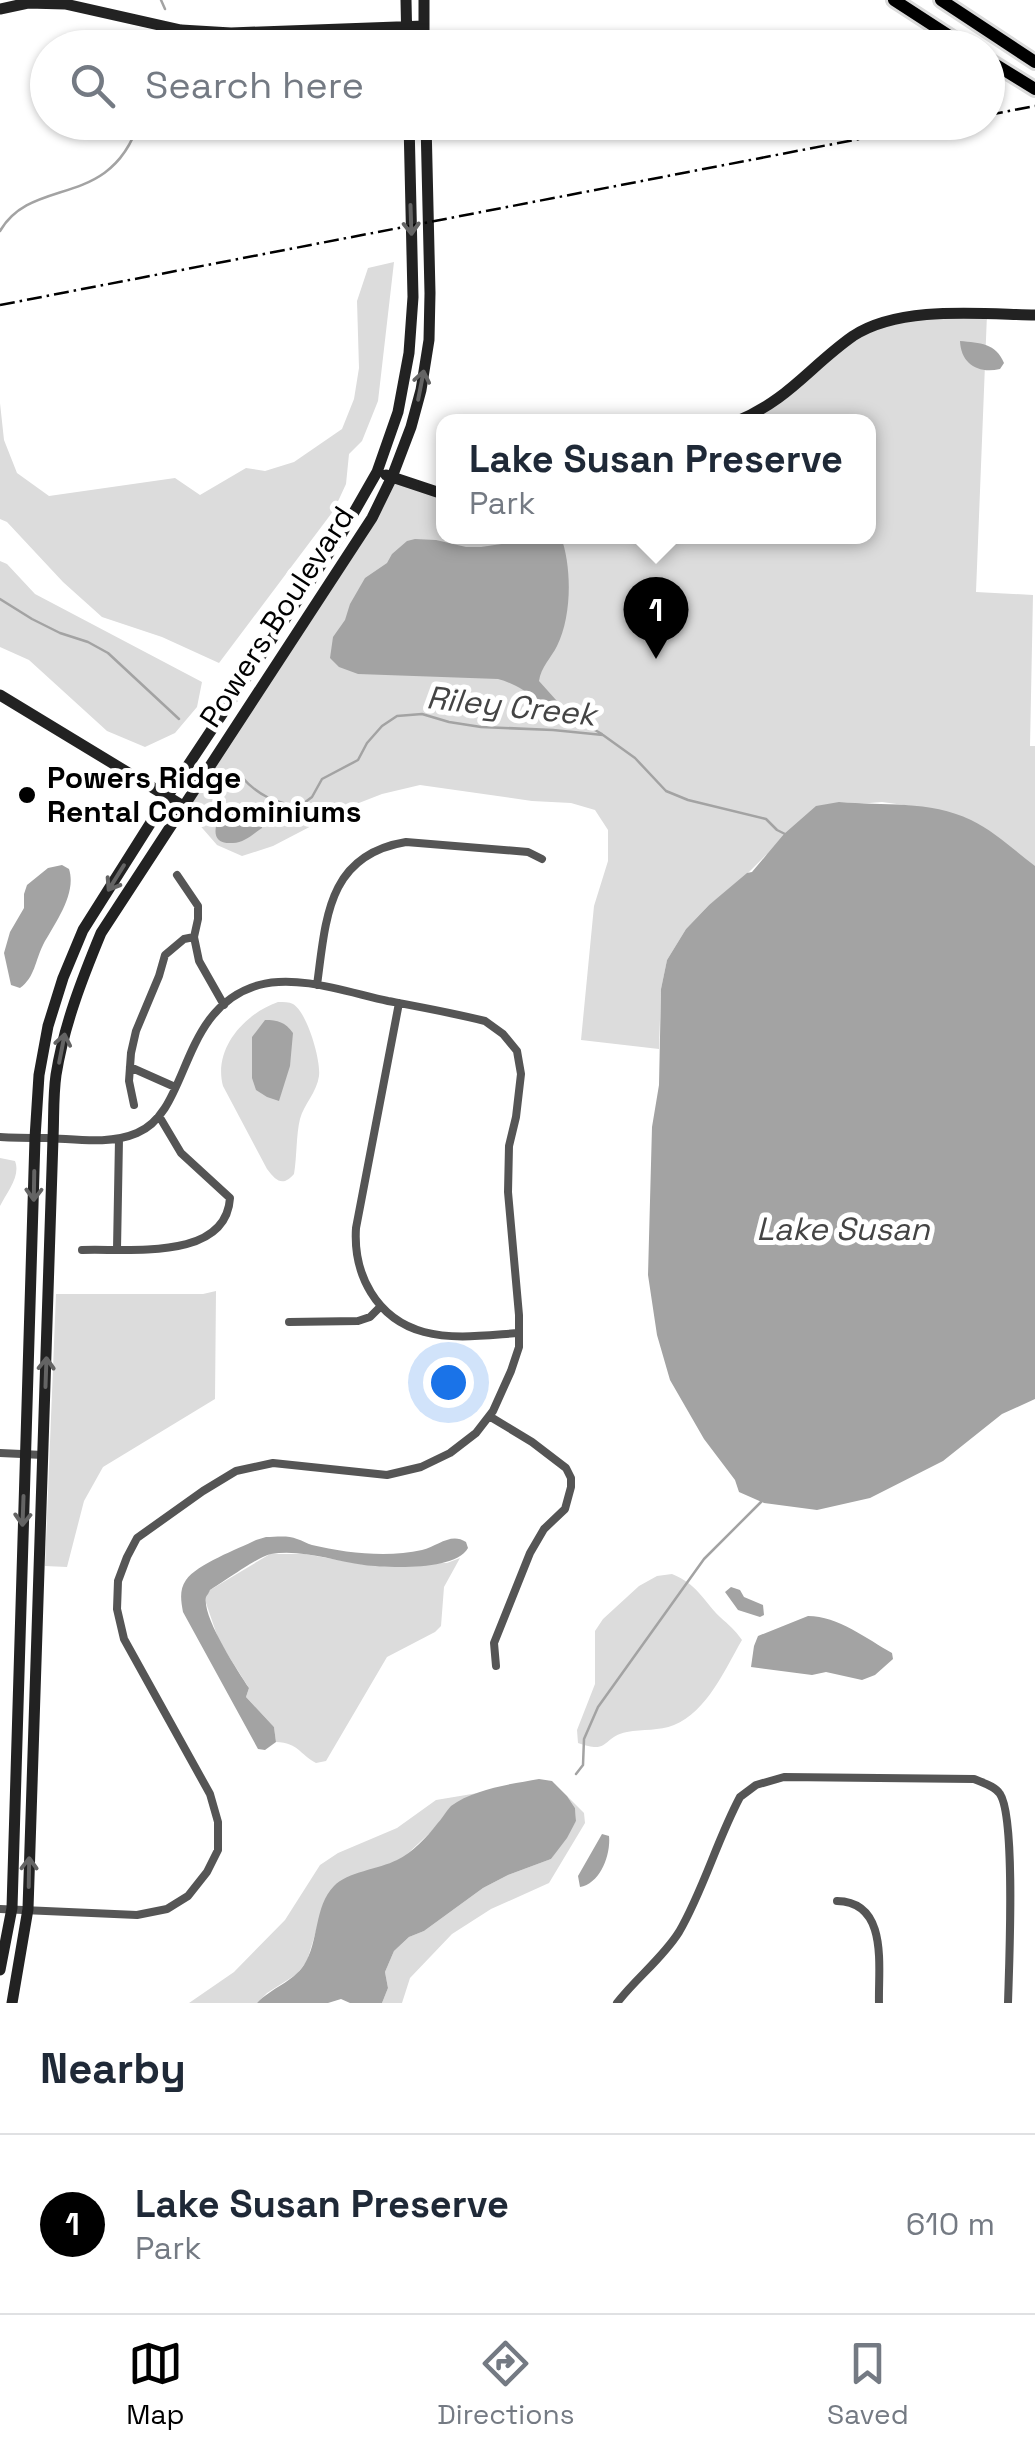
<!DOCTYPE html>
<html lang="en">
<head>
<meta charset="utf-8">
<style>
	body { margin:0; font-family:"Space Grotesk",sans-serif; background:#f2f2f3; color:#1f2937 }
	.you { position:absolute; left:448px; top:1382px; width:35px; height:35px; margin:-25px; border:8px solid #fff; border-radius:50%; background:#1a73e8; box-shadow:0 0 0 15px #1a73e833 }
	.badge { display:grid; place-items:center; width:65px; height:65px; border-radius:50%; background:#000; color:#fff; font-size:32px; font-weight:700 }
	.pin { position:absolute; translate:-50% -82px; filter:drop-shadow(0 2px 5px #0008) }
	.pin::after { content:''; position:absolute; top:52px; width:35px; height:30px; background:inherit; clip-path:polygon(0 0,100% 0,50% 100%) }
	.popup { position:absolute; left:436px; top:414px; width:440px; height:130px; box-sizing:border-box; display:grid; place-content:center; border-radius:20px; background:#fff; filter:drop-shadow(0 2px 8px #0005); font-size:32px; white-space:nowrap; color:#747a83 }
	.popup b { font-size:38px; color:#1f2937 }
	.popup::after { content:''; position:absolute; left:50%; top:100%; margin-left:-20px; border:20px solid transparent; border-top-color:#fff }
	.list { margin:0; padding:0; list-style:none }
	h2 { display:flex; justify-content:space-between; align-items:center; height:130px; margin:0; padding:0 40px; font-size:42px }
	h2 small { font-size:32px; font-weight:400; color:#747a83 }
	.list li { display:grid; grid-template-columns:65px 1fr auto; gap:30px; align-items:center; box-sizing:border-box; height:180px; padding:0 40px; border-top:2px solid #e0e1e3 }
	.list b { display:block; font-size:38px; white-space:nowrap }
	.list p { margin:0; font-size:32px; white-space:nowrap; color:#747a83 }
	.list em { font-size:32px; font-style:normal; color:#747a83 }
	.icon { flex:none; width:55px; height:55px; fill:none; stroke:currentColor; stroke-width:2; stroke-linecap:round; stroke-linejoin:round }
	.map { position:relative; flex:none; width:1035px; height:2003px; overflow:hidden }
	.search { position:absolute; background:#fff; box-shadow:0 2px 8px #0004; left:30px; right:30px; top:30px; height:110px; display:flex; align-items:center; gap:25px; box-sizing:border-box; padding:0 35px; border-radius:55px; color:#747a83; font-size:38px }
	.sheet { height:310px; background:#fff }
	nav { display:flex; justify-content:space-around; align-items:center; box-sizing:border-box; height:140px; border-top:2px solid #e0e1e3; background:#fff; font-size:28px; color:#747a83 }
	nav a { display:grid; justify-items:center; gap:5px }
	nav .on { color:#000 }
	.map>svg:first-child { display:block }
</style>
</head>
<body>
<div class="map">
<svg width="1035" height="2003" viewBox="0 0 1035 2003">
	<rect width="100%" height="100%" fill="#fff"/>
	<path fill="#dcdcdc" d="M 394,262 L 378,401 L 362,441 L 349,454 L 346,484 L 334,510 L 219,663 L 162,637 L 102,617 L 63,582 L 7,522 L 0,519 L 0,403 L 4,440 L 17,473 L 49,496 L 175,478 L 200,495 L 246,468 L 265,471 L 294,462 L 342,429 L 354,399 L 359,368 L 357,301 L 368,268 Z
		M 922,314 L 987,314 L 976,592 L 1033,595 L 1030,746 L 1035,746 L 1035,867 L 966,818 L 926,808 L 882,802 L 857,804 L 766,855 L 740,881 L 709,905 L 686,929 L 667,960 L 661,989 L 659,1049 L 581,1040 L 594,906 L 608,861 L 608,830 L 595,810 L 571,803 L 532,801 L 420,785 L 382,794 L 346,808 L 273,846 L 242,856 L 217,845 L 183,806 L 392,477 L 443,494 L 443,536 L 868,536 L 868,422 L 735,421 L 756,413 L 854,336 Z
		M 0,561 L 7,564 L 35,594 L 202,682 L 197,707 L 175,733 L 145,747 L 107,731 L 29,660 L 0,647 Z
		M 278,1002 C 284,1002 289,1002 293,1004 C 307,1012 321,1060 319,1076 C 317,1092 304,1104 300,1119 C 296,1135 297,1157 294,1174 C 283,1187 276,1181 267,1169 L 223,1086 C 213,1049 244,1014 278,1002 Z
		M 0,1158 L 15,1161 C 21,1176 7,1192 0,1206 Z
		M 216,1291 L 215,1399 L 103,1467 L 84,1501 L 67,1567 L 45,1566 L 56,1294 L 203,1294 Z
		M 270,1554 L 305,1554 L 366,1565 L 447,1563 L 460,1558 L 444,1587 L 441,1626 L 435,1632 L 387,1657 L 326,1761 L 316,1763 C 299,1754 299,1743 276,1742 L 274,1727 L 246,1697 L 249,1688 L 219,1641 L 206,1603 L 206,1596 L 210,1590 Z
		M 672,1574 C 697,1584 702,1599 720,1617 C 729,1625 735,1630 742,1640 C 725,1669 707,1712 674,1725 C 659,1731 643,1729 627,1732 C 601,1737 611,1755 578,1743 L 577,1730 L 595,1684 L 595,1631 L 603,1619 L 639,1586 L 657,1576 Z
		M 478,1793 L 451,1807 L 434,1829 L 403,1858 L 380,1868 L 348,1877 L 325,1901 L 307,1961 L 297,1974 L 267,1993 L 257,2003 L 189,2003 L 234,1972 L 285,1920 L 320,1865 L 338,1853 L 397,1828 L 436,1800 Z
		M 567,1796 L 584,1813 L 585,1823 L 549,1883 L 491,1909 L 452,1934 L 410,1978 L 402,2003 L 382,2003 L 388,1988 L 385,1972 L 394,1951 L 409,1937 L 424,1931 L 483,1888 L 508,1875 L 551,1859 L 576,1821 L 575,1808 Z"/>
	<path fill="#a3a3a3" d="M 960,341 C 980,343 996,343 1004,363 L 1000,369 C 978,374 961,364 960,341 Z
		M 521,537 L 561,537 C 572,567 572,616 557,646 C 551,658 541,667 539,681 L 565,710 C 544,708 523,685 498,679 L 358,674 L 339,667 L 330,658 L 333,637 L 345,620 L 350,604 L 365,578 L 387,563 L 392,554 L 407,541 L 415,539 L 436,540 L 466,547 L 481,547 L 516,542 Z
		M 839,802 C 882,806 930,800 971,820 C 994,831 1015,851 1035,866 L 1035,1399 L 1002,1414 L 943,1461 L 870,1498 L 817,1510 L 764,1503 L 739,1492 L 735,1480 L 704,1439 L 670,1380 L 657,1335 L 648,1275 L 652,1127 L 659,1085 L 661,989 L 667,960 L 686,929 L 709,905 L 747,873 L 752,872 L 784,834 L 816,806 Z
		M 231,806 L 262,823 L 262,828 C 253,834 244,843 233,843 C 206,845 216,820 225,807 Z
		M 62,865 L 69,869 C 77,894 55,923 43,945 C 35,961 35,977 20,988 L 11,985 L 4,953 L 10,932 L 24,908 L 24,894 L 27,885 L 48,868 Z
		M 265,1020 C 278,1020 285,1022 293,1033 L 290,1066 L 279,1101 L 267,1097 L 256,1090 L 252,1078 L 252,1037 Z
		M 266,1537 C 276,1537 288,1535 297,1539 C 302,1540 307,1544 312,1545 C 345,1553 388,1558 422,1550 C 438,1546 451,1532 466,1542 L 468,1548 C 455,1571 389,1568 364,1565 C 334,1561 302,1549 271,1554 C 257,1557 224,1582 210,1590 C 209,1593 207,1595 206,1597 C 202,1617 238,1671 249,1688 L 246,1697 L 274,1727 L 276,1742 L 265,1750 L 258,1749 L 183,1612 C 181,1601 179,1590 186,1580 C 197,1564 238,1549 256,1540 Z
		M 731,1587 L 740,1590 L 744,1597 L 763,1605 L 764,1615 L 760,1617 L 738,1610 L 725,1592 Z
		M 808,1616 C 838,1616 867,1639 892,1653 L 893,1659 L 875,1675 L 862,1680 L 826,1672 L 812,1675 L 751,1667 L 754,1646 L 758,1636 Z
		M 539,1779 L 552,1781 L 567,1796 L 575,1808 L 576,1821 L 567,1838 L 551,1859 L 508,1875 L 483,1888 L 424,1931 L 409,1937 L 394,1951 L 385,1972 L 388,1988 L 382,2003 L 350,2003 L 341,1999 L 328,2003 L 257,2003 C 271,1988 293,1982 304,1965 C 319,1942 314,1906 334,1886 C 347,1872 379,1869 397,1860 C 412,1853 427,1837 437,1824 C 442,1819 446,1811 451,1806 C 474,1789 511,1784 539,1779 Z
		M 602,1834 L 609,1836 C 611,1855 600,1884 580,1887 L 578,1876 Z"/>
	<g fill="none" stroke-linecap="round" stroke-linejoin="round">
		<path stroke="#a3a3a3" stroke-width="2.5" d="M 161,0 L 165,9
			M 165,48 L 166,41
			M 0,231 C 33,175 110,211 139,122
			M 0,599 L 32,619 L 60,633 L 88,642 L 108,653 L 179,719
			M 577,720 L 602,734
			M 241,776 C 257,795 275,803 300,806 L 312,797 L 322,779 L 358,760 L 367,743 L 382,726 L 397,716 L 422,714 L 449,722 L 481,727 L 553,730 L 603,735 L 635,758 L 666,791 L 688,800 L 766,819 L 777,830 L 787,835
			M 576,1774 L 583,1765 L 584,1739 L 598,1707 L 704,1559 L 761,1502"/>
		<defs>
			<path id="primary" d="M 894,0 L 968,48
				M 941,0 L 1035,62
				M 988,60 L 1035,89"/>
		</defs>
		<use href="#primary" stroke="#dbdbdb" stroke-width="18"/>
		<path stroke="#555" stroke-width="8" d="M 177,875 L 198,906 L 198,919 L 194,937 L 199,961 L 224,1005
			M 317,985 C 326,919 327,855 406,842 L 528,852 L 542,859
			M 399,1003 L 356,1228 C 353,1274 376,1319 424,1332 C 454,1340 488,1335 519,1333
			M 130,1067 L 175,1087
			M 134,1105 L 129,1081 L 131,1053 L 136,1031 L 159,976 L 165,955 L 184,939 L 194,937
			M 0,1137 C 15,1138 31,1138 46,1138 C 76,1139 109,1145 137,1133 C 191,1111 178,1008 259,985 C 298,974 350,993 388,1001 C 420,1007 453,1013 485,1021 L 503,1034 L 517,1051 L 521,1074 L 516,1117 L 509,1146 L 508,1192 L 519,1315 L 519,1347 L 511,1371 L 493,1411 L 476,1433 L 450,1453 L 421,1467 L 387,1475 L 273,1463 L 236,1471 L 203,1491 L 137,1538 L 127,1557 L 118,1581 L 117,1609 L 124,1639 L 210,1794 L 218,1822 L 218,1850 L 207,1872 L 188,1896 L 167,1909 L 137,1915 L 0,1909
			M 117,1249 L 119,1139
			M 82,1250 C 127,1248 226,1262 230,1198 L 181,1153 L 159,1116
			M 289,1322 L 358,1321 L 370,1317 L 380,1307
			M 489,1416 L 532,1442 L 566,1468 L 571,1478 L 571,1487 L 565,1509 L 544,1529 L 530,1553 L 494,1643 L 496,1666
			M 0,1453 L 43,1455
			M 837,1901 C 889,1902 878,1967 879,2003
			M 617,2003 C 636,1978 662,1959 679,1932 C 703,1891 717,1840 740,1797 L 756,1785 L 784,1777 L 974,1779 C 983,1783 995,1786 1000,1794 C 1016,1818 1009,1966 1008,2003"/>
		<path stroke="#222" stroke-width="11" d="M 406,0 L 407,48
			M 424,0 L 424,48
			M 0,9 L 28,3 L 65,4 L 181,30 L 231,33 L 424,26
			M 735,422 C 789,400 809,367 853,336 C 900,305 981,314 1035,315
			M 386,475 L 443,494
			M 0,695 L 183,806
			M 0,1970 L 12,1908 L 35,1138 L 39,1075 L 48,1026 L 63,978 L 83,930 L 167,797 L 341,535 L 377,472 L 398,412 L 409,353 L 413,297 L 409,122
			M 12,2003 L 28,1909 L 53,1138 C 54,1118 53,1096 56,1075 C 64,1025 82,979 101,933 L 372,518 L 392,477 L 411,427 L 421,390 L 429,340 L 430,293 L 426,122"/>
		<use href="#primary" stroke="#000" stroke-width="12"/>
		<path stroke="#000" stroke-width="2.5" stroke-dasharray="15 5 2.5 5" stroke-linecap="butt" d="M 988,115 L 1035,106
			M 0,305 L 947,122"/>
	</g>
	<defs><path id="oneway-shaft" d="M-6 0H5M1.5-3L5.5 0L1.5 3" fill="none" stroke-width="1.6" stroke-linecap="round" stroke-linejoin="round" transform="scale(2.5)"/></defs>
	<g stroke="#646464">
		<use href="#oneway-shaft" transform="translate(411 220) rotate(88)"/>
		<use href="#oneway-shaft" transform="translate(421 385) rotate(-79)"/>
		<use href="#oneway-shaft" transform="translate(116 878) rotate(122)"/>
		<use href="#oneway-shaft" transform="translate(62 1048) rotate(-79)"/>
		<use href="#oneway-shaft" transform="translate(34 1186) rotate(91)"/>
		<use href="#oneway-shaft" transform="translate(46 1372) rotate(-88)"/>
		<use href="#oneway-shaft" transform="translate(23 1511) rotate(92)"/>
		<use href="#oneway-shaft" transform="translate(29 1872) rotate(-89)"/>
	</g>
	<circle fill="#000" stroke="#fff" stroke-width="4" cx="27" cy="795" r="10"/>
	<g text-anchor="middle" stroke-width="10" stroke-linejoin="round" paint-order="stroke">
		<g font-size="30" fill="#000" stroke="#fff">
			<text transform="translate(277 617) rotate(-57)" y="10">Powers Boulevard</text>
		</g>
		<g font-size="30" font-weight="bold" fill="#000" stroke="#fff" text-anchor="start">
			<text x="47" y="788">Powers Ridge<tspan x="47" dy="34">Rental Condominiums</tspan></text>
		</g>
		<g font-size="32" font-style="italic" fill="#444" stroke="#fff">
			<text transform="translate(511 706) rotate(6)" y="11">Riley Creek</text>
			<text x="843" y="1240">Lake Susan</text>
		</g>
	</g>
</svg>
<div class="you"></div>
<div class="pin badge" style="left:656px;top:659px">1</div>
<div class="popup"><b>Lake Susan Preserve</b>Park</div>
<div class="search"><svg class="icon" aria-label="search" viewBox="0 0 24 24"><circle cx="10" cy="10" r="6"/><path d="M15 15l6 6"/></svg>Search here</div>
</div>
<section class="sheet">
<h2>Nearby<small></small></h2>
<ul class="list">
<li><span class="badge">1</span><div><b>Lake Susan Preserve</b><p>Park</p></div><em>610 m</em></li>
</ul>
</section>
<nav>
<a class="on"><svg class="icon" aria-label="map" viewBox="0 0 24 24"><path d="M3 6l6-2 6 2 6-2v14l-6 2-6-2-6 2zM9 4v14M15 6v14"/></svg>Map</a>
<a><svg class="icon" aria-label="directions" viewBox="0 0 24 24"><path d="M12 3l9 9-9 9-9-9zM9 14v-3h6M13 9l2 2-2 2"/></svg>Directions</a>
<a><svg class="icon" aria-label="saved" viewBox="0 0 24 24"><path d="M7 4h10v16l-5-4-5 4z"/></svg>Saved</a>
</nav>
</body>
</html>
